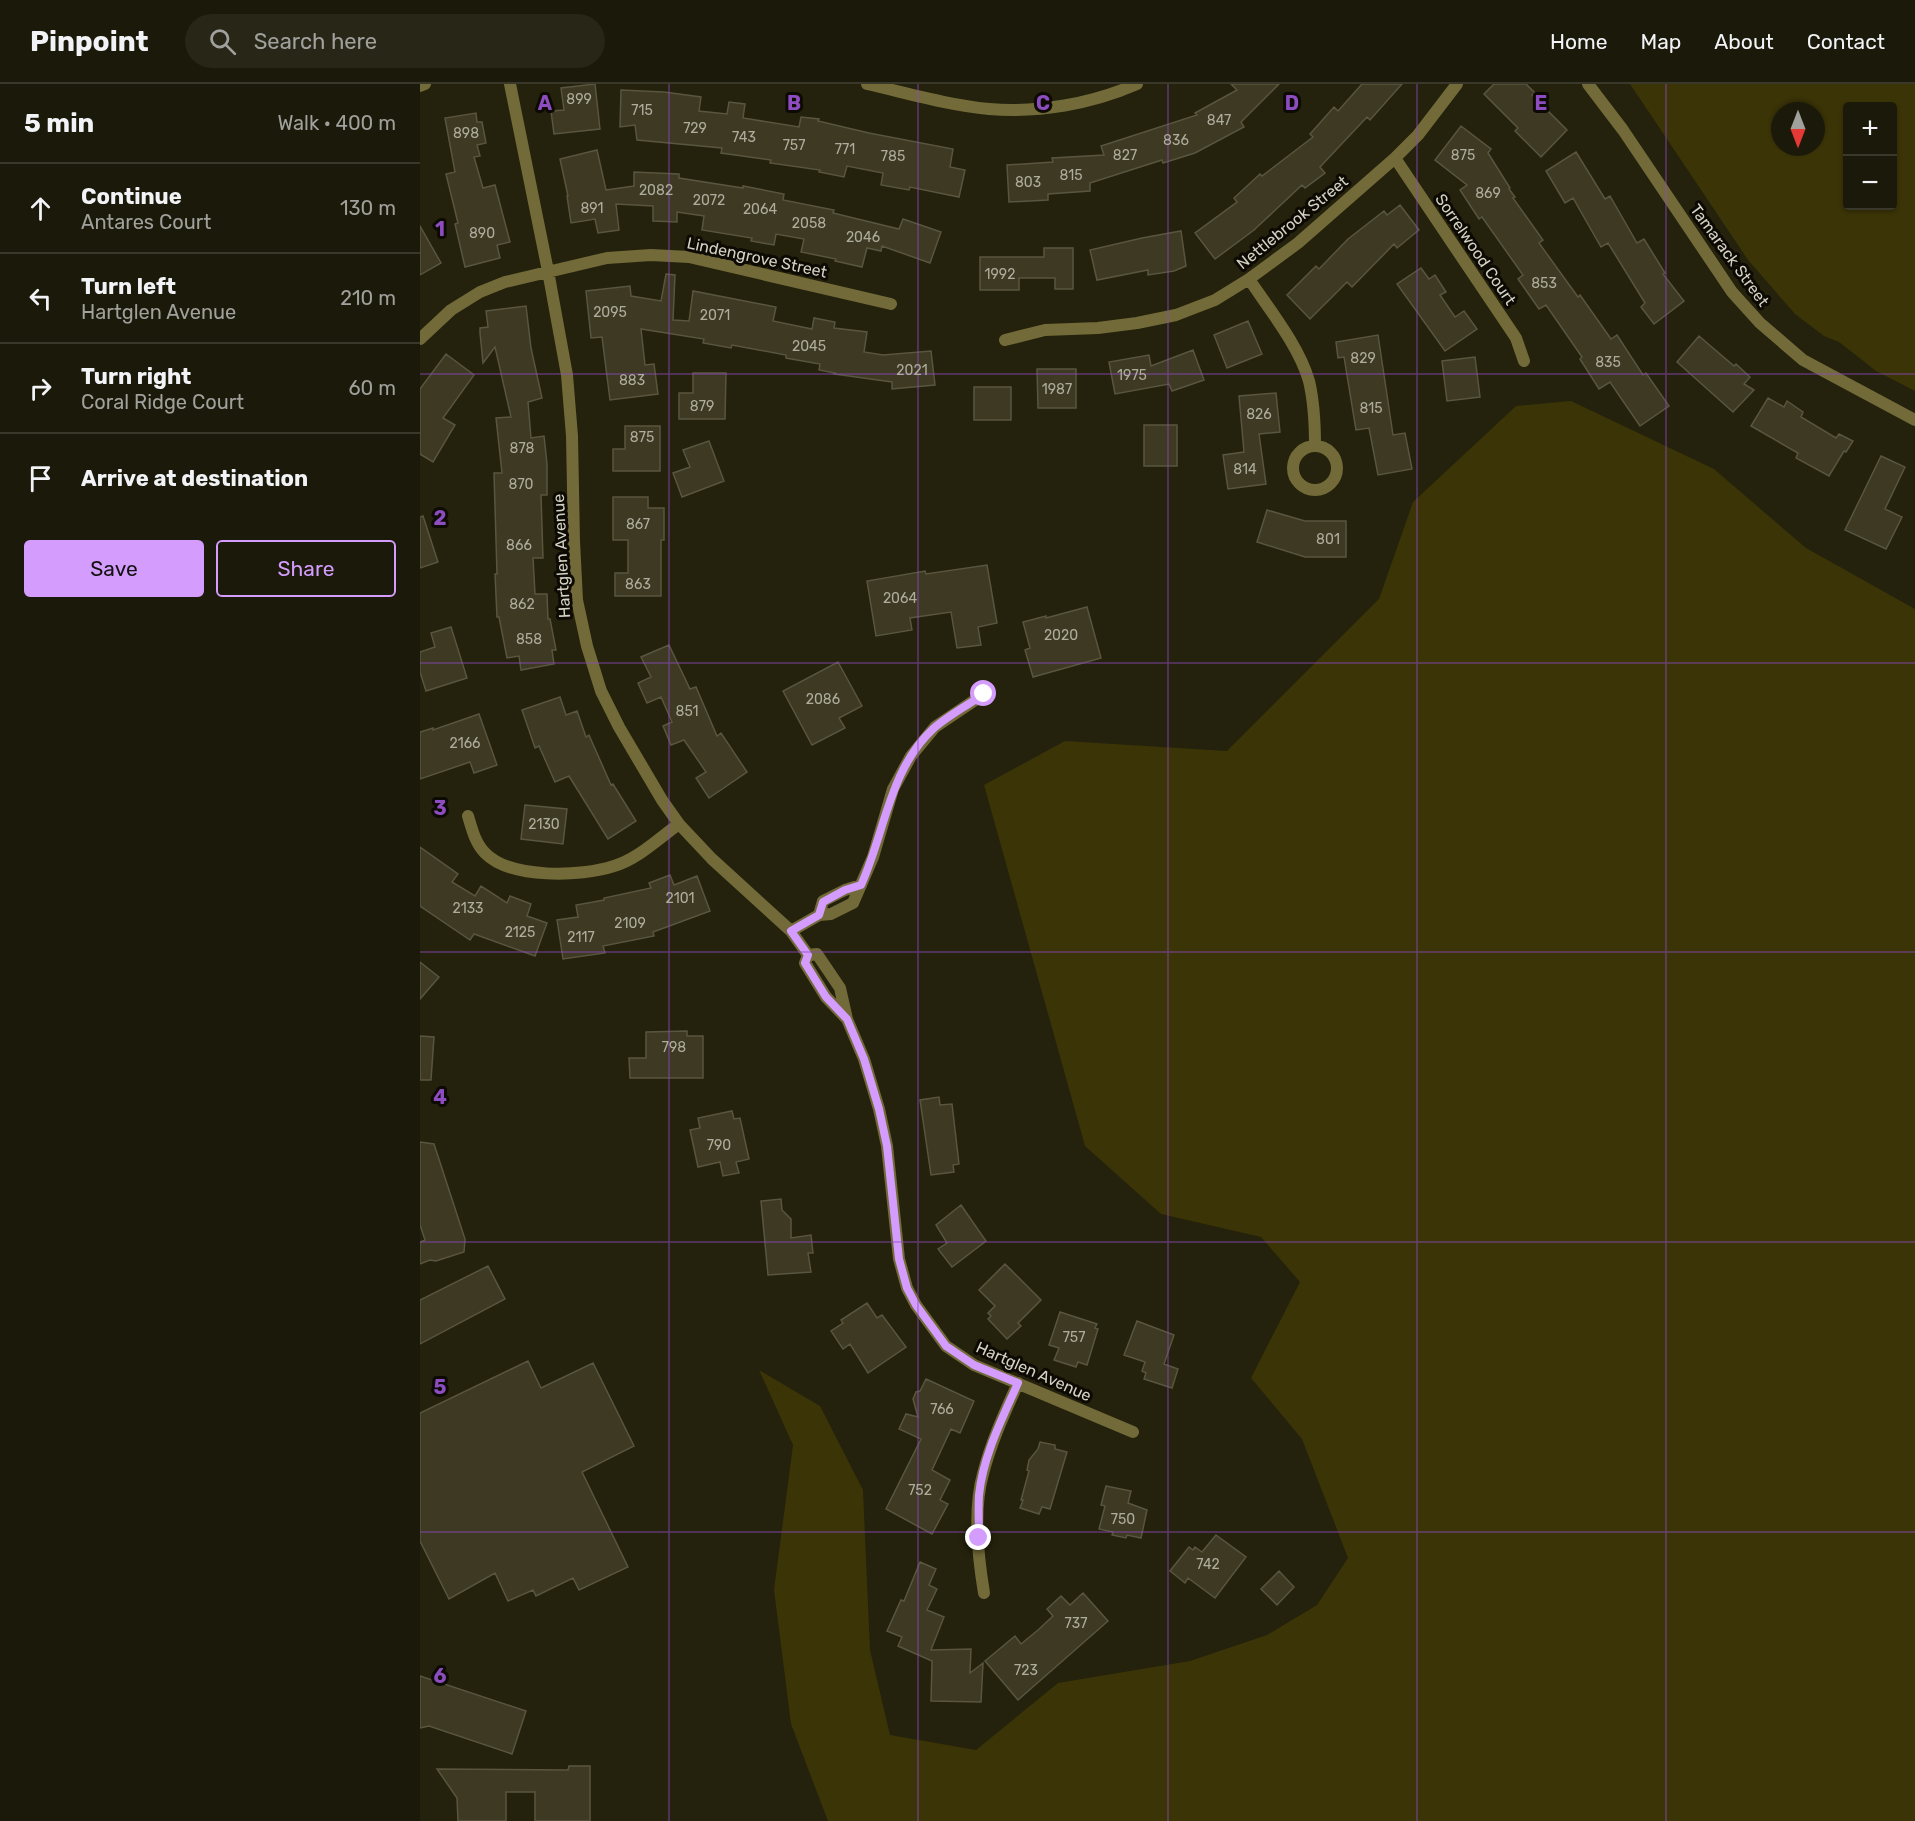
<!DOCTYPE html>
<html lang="en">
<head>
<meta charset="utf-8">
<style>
	body { margin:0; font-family:Rubik,sans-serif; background:#282617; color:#f1f3f6 }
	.controls { position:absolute; right:18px; top:18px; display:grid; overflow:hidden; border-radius:6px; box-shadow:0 2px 4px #0004 }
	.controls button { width:54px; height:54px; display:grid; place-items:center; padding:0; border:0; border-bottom:2px solid #39382a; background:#1b1909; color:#f1f3f6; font:30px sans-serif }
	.compass { position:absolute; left:1351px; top:18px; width:54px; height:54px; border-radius:50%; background:#1b1909; box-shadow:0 2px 4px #0004; rotate:180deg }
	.stop { position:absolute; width:18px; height:18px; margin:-14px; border:4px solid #d49cfc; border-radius:50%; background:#fff }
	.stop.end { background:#d49cfc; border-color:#fff; box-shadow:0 2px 6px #0008 }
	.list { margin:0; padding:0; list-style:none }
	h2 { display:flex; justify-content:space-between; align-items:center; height:78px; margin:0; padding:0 24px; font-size:26px }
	h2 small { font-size:20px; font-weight:400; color:#a0a09c }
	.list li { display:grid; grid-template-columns:39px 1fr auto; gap:18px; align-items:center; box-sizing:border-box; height:90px; padding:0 24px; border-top:2px solid #39382a }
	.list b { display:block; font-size:22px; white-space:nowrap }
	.list p { margin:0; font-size:20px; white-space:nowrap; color:#a0a09c }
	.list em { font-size:20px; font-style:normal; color:#a0a09c }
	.actions { display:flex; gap:12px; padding:18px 24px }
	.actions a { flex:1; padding:14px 0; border:2px solid #d49cfc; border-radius:6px; text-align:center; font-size:21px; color:#d49cfc }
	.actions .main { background:#d49cfc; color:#111 }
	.icon { flex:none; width:33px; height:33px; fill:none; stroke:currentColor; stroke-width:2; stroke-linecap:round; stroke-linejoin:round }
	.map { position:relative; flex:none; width:1495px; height:1737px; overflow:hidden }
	header { display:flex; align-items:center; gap:36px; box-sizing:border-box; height:84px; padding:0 30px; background:#1b1909; border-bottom:2px solid #39382a }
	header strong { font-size:28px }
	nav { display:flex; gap:33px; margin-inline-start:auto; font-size:21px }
	.search { width:420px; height:54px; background:#282617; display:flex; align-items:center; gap:15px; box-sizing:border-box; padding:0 21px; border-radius:33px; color:#a0a09c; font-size:22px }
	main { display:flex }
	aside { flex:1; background:#1b1909 }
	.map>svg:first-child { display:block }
</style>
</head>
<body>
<header>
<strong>Pinpoint</strong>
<div class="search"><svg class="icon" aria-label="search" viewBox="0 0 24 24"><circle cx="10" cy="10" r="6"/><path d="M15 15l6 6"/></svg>Search here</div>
<nav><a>Home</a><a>Map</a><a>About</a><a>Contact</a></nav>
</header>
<main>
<aside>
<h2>5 min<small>Walk · 400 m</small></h2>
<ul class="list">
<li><svg class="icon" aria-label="ahead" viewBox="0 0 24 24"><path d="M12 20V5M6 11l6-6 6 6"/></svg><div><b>Continue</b><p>Antares Court</p></div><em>130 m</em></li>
<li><svg class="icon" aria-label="left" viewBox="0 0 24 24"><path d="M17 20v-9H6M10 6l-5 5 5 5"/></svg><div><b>Turn left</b><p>Hartglen Avenue</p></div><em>210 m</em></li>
<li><svg class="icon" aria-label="right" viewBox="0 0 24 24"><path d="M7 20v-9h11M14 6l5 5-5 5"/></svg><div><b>Turn right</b><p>Coral Ridge Court</p></div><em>60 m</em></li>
<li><svg class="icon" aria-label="arrive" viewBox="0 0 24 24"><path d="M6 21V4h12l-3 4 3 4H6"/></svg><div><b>Arrive at destination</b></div></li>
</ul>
<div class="actions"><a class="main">Save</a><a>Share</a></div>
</aside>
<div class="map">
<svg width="1495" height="1737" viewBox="0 0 1495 1737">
	<rect width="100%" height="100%" fill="#24210c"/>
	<path fill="#3b3407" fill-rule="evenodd" d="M 1210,0 L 1495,0 L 1495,307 L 1456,287 L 1419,258 L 1404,252 L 1375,230 L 1328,176 ZM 1472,22 L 1472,122 L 1428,122 L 1428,22 ZM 1360,27 L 1396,27 L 1396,63 L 1360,63 Z
		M 1151,317 L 1294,385 L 1386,464 L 1495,525 L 1495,1737 L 408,1737 L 371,1640 L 354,1506 L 373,1361 L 339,1286 L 400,1322 L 443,1406 L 450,1566 L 470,1651 L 556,1666 L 638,1599 L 770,1577 L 847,1551 L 897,1521 L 928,1474 L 882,1355 L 831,1294 L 880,1198 L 841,1153 L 741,1130 L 665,1062 L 564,701 L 645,657 L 807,667 L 959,515 L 993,418 L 1096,322 Z"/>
	<path fill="#3d3923" stroke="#59553e" stroke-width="1.5" d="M 175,0 L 180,45 L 134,50 L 131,27 L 144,26 L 141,4 Z
		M 811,0 L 859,0 L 821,38 L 824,43 L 775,69 L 743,79 L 742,76 L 670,99 L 670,107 L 628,110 L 628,116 L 589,118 L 587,81 L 633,78 L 632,74 L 684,71 L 681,62 L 777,31 L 775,29 L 817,6 Z
		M 942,0 L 982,0 L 950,36 L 947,33 L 900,83 L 905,89 L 885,104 L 882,101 L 834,146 L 795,175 L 775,149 L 817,118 L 814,114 L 840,90 L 842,92 L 893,53 L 890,50 L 914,23 L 918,27 Z
		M 1074,0 L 1106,0 L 1115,9 L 1112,11 L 1147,46 L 1121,73 L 1095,47 L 1098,44 L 1064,10 Z
		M 201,6 L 244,8 L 281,13 L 279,27 L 307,30 L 309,18 L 325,20 L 323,34 L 379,43 L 381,33 L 399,35 L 398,37 L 449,49 L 533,65 L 530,83 L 545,86 L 539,113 L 490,103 L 489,106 L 461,101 L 463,89 L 427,82 L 424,93 L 399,88 L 400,86 L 350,79 L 351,76 L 301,69 L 302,64 L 217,56 L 215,41 L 200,43 Z
		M 56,29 L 57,38 L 62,38 L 66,59 L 57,61 L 60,72 L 54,73 L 63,104 L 75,101 L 90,158 L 77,161 L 80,174 L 45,183 L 35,140 L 38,139 L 26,90 L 35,88 L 25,34 Z
		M 1041,42 L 1071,65 L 1068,69 L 1090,104 L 1089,105 L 1095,113 L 1093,114 L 1123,156 L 1119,159 L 1158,213 L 1160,211 L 1191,255 L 1197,251 L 1223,291 L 1226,289 L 1249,322 L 1220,342 L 1190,298 L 1179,305 L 1160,275 L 1162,273 L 1126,221 L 1119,225 L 1098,195 L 1103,191 L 1062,133 L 1059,135 L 1040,106 L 1047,101 L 1015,76 Z
		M 177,66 L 186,106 L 214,102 L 214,88 L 259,90 L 259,94 L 323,104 L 323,102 L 364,110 L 363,116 L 414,126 L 413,129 L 479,145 L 483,135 L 521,148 L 510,179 L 462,162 L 461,167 L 447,164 L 442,183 L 415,177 L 416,175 L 381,168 L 384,155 L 356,150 L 354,161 L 331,157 L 332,154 L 282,146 L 284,132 L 257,128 L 257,138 L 233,137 L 233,122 L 196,120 L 199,146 L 178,149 L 175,135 L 151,139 L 147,112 L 148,112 L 140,75 Z
		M 1156,68 L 1185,115 L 1190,112 L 1217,159 L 1224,155 L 1245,189 L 1243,190 L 1264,217 L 1234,240 L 1221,223 L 1225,219 L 1188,159 L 1181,163 L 1153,114 L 1145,119 L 1126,87 Z
		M 980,121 L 999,146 L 977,164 L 974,160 L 932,203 L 927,198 L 890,235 L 867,211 L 896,182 L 899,185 L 928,155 L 964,127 L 967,131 Z
		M 0,142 L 21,179 L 0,191 Z
		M 761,147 L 766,182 L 754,187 L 728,191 L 728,186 L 677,196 L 670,166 L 722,154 Z
		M 624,164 L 653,164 L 653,205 L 635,205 L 635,194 L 599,194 L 599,206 L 560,206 L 560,173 L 624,173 Z
		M 1001,184 L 1009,195 L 1015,191 L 1026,208 L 1020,211 L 1035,233 L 1044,227 L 1057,245 L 1025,267 L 977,200 Z
		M 246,190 L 255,191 L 253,236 L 269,237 L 273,207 L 356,223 L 353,237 L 392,245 L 394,234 L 415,238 L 414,244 L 447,248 L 444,268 L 463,271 L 511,267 L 515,301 L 472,305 L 472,298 L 414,290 L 415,289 L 399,286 L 400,280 L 366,274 L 366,271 L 312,261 L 311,264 L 283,259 L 284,255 L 221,245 L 225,281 L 234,280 L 238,310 L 190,316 L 182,253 L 171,254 L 166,207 L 210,202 L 211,212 L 241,217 Z
		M 106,222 L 111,264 L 122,314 L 108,318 L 111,354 L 124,352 L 127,380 L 127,411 L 121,411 L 123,474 L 113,474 L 115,510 L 127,510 L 128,535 L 130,535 L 136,566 L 132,566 L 134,580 L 101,586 L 99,572 L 87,574 L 79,533 L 77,533 L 75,490 L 77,490 L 74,389 L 82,389 L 76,334 L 91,333 L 75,263 L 63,279 L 60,249 L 60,244 L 68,243 L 66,227 Z
		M 828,237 L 842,270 L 807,284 L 794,251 Z
		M 958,251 L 973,351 L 985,349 L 992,385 L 958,391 L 949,344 L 936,346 L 924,273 L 918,274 L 916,258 Z
		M 1279,252 L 1314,282 L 1316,280 L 1330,293 L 1324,300 L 1334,306 L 1313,328 L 1257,278 Z
		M 773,266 L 784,296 L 752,307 L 749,300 L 695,310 L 689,278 L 729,271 L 731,282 Z
		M 26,270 L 54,291 L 23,334 L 35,341 L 13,378 L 0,370 L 0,305 Z
		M 1055,273 L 1060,313 L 1027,317 L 1022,277 Z
		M 617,285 L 656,285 L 656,324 L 618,324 Z
		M 273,289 L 306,289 L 305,335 L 259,335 L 259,309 L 273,309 Z
		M 554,303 L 591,303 L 591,336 L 554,336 Z
		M 856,309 L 860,348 L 839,350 L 846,400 L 808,405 L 803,371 L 824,368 L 819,312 Z
		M 1348,314 L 1364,323 L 1367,317 L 1383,328 L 1381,333 L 1416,354 L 1419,350 L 1433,357 L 1426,368 L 1424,367 L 1409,392 L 1376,374 L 1378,369 L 1331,342 Z
		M 724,341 L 757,341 L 757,382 L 724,382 Z
		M 205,342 L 240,342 L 240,387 L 193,387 L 193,365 L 205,365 Z
		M 289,357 L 304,397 L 262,413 L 253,389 L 270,383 L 263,366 Z
		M 1461,372 L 1485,383 L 1465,425 L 1482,433 L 1466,465 L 1425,446 Z
		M 193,413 L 228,413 L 228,424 L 244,424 L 244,456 L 241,456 L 241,512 L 195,512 L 195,489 L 208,489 L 208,456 L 193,456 Z
		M 847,426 L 885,437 L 926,437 L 926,473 L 885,473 L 837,458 Z
		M 3,432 L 18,478 L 0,484 L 0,433 Z
		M 567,481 L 577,539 L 558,543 L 561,561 L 537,564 L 531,528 L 490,534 L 492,546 L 456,552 L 447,497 L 505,487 L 506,490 Z
		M 667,523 L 681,574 L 613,593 L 605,566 L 610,564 L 603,538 L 626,532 L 626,534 Z
		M 31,543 L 47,594 L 6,607 L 0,588 L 0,568 L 15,563 L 11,549 Z
		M 249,561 L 270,605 L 276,603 L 297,652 L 301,649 L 327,688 L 289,714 L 276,694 L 286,688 L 264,656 L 251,661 L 243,642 L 252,638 L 241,613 L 227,619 L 218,599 L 231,593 L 221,573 Z
		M 418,578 L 442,622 L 419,634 L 425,644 L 392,661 L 363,607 Z
		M 140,613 L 146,631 L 157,627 L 166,653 L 169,651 L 191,701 L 193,700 L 216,737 L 188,755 L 149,692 L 135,698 L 119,662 L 115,664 L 102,626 Z
		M 59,630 L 77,681 L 54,689 L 50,678 L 0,695 L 0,648 L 13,644 L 13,646 Z
		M 105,721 L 147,725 L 143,760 L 101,755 Z
		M 0,763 L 38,790 L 32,798 L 55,812 L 61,802 L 87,819 L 90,812 L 111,820 L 107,832 L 127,839 L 115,872 L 54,850 L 50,856 L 0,822 Z
		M 250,791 L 254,801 L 277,792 L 290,827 L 233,848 L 234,852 L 183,862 L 185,869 L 143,875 L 137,836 L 158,833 L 156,821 L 184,816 L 184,814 L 231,804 L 229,799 Z
		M 0,878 L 19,893 L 0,915 Z
		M 267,947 L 267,952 L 283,952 L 283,994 L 210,994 L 209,974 L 226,974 L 226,948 Z
		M 0,952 L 14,953 L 11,996 L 0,996 Z
		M 519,1013 L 520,1021 L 532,1020 L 539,1080 L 533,1081 L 534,1088 L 511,1091 L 500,1016 Z
		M 312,1027 L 314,1035 L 320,1034 L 329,1075 L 316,1078 L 319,1089 L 303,1092 L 300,1078 L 278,1083 L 270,1046 L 280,1044 L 278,1034 Z
		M 0,1058 L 14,1060 L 45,1155 L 44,1168 L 16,1177 L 10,1176 L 0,1180 L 0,1158 L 5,1156 L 0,1141 Z
		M 361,1115 L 362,1126 L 371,1135 L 371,1154 L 391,1151 L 393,1169 L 388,1169 L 391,1188 L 348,1191 L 341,1117 Z
		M 541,1121 L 566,1157 L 532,1183 L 518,1165 L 527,1159 L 516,1141 Z
		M 585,1180 L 621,1216 L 598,1239 L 601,1242 L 587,1255 L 568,1235 L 571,1232 L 568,1229 L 575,1222 L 559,1206 Z
		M 68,1182 L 85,1215 L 0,1260 L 0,1216 Z
		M 447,1219 L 457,1234 L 462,1231 L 486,1263 L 448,1289 L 430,1260 L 423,1265 L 411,1247 L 423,1239 L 421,1236 Z
		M 640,1228 L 677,1240 L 675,1244 L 678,1245 L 667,1281 L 658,1278 L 656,1283 L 634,1276 L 639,1264 L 629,1261 Z
		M 717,1237 L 754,1251 L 744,1280 L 758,1285 L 752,1304 L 724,1295 L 726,1289 L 722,1287 L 725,1278 L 704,1271 Z
		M 108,1277 L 121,1304 L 173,1279 L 214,1362 L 162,1388 L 208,1483 L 159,1506 L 153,1494 L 116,1512 L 113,1506 L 88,1517 L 75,1489 L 29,1515 L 0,1457 L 0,1329 Z
		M 506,1295 L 554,1317 L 540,1349 L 531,1345 L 512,1386 L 530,1396 L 520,1416 L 528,1420 L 512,1450 L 466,1425 L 501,1355 L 479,1345 L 486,1330 L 498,1333 L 493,1315 L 496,1308 L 500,1307 Z
		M 620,1358 L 635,1361 L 635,1365 L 647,1368 L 630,1425 L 622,1423 L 619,1430 L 600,1424 L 603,1416 L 601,1416 L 609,1387 L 607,1386 L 609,1376 L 618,1365 Z
		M 686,1402 L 711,1407 L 708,1419 L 727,1426 L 721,1454 L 707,1451 L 706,1454 L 692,1451 L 693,1448 L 679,1445 L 685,1422 L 681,1421 Z
		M 796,1451 L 826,1473 L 795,1514 L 768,1494 L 765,1499 L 750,1487 L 769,1463 L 773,1466 L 775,1463 L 782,1468 Z
		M 500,1478 L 516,1485 L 509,1501 L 517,1505 L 507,1526 L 524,1533 L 511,1566 L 551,1565 L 550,1589 L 563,1579 L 561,1618 L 511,1617 L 512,1577 L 478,1562 L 482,1553 L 467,1547 L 481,1516 L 484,1517 Z
		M 859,1487 L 874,1503 L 857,1521 L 841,1505 Z
		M 663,1509 L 688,1537 L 598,1616 L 565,1577 L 595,1552 L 601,1560 L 618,1546 L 633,1532 L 627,1525 L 641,1512 L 650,1521 Z
		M 0,1592 L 106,1627 L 92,1670 L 9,1642 L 0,1644 Z
		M 149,1682 L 170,1682 L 170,1737 L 115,1737 L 115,1708 L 86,1708 L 86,1737 L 38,1737 L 37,1714 L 17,1685 L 148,1686 Z"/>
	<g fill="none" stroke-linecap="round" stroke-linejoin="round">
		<path stroke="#726a38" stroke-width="12" d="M 90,0 L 128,187 L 147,291 L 152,352 L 154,457 L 157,516 L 167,562 L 181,607 L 199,643 L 242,716 L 259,740 L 292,775 L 371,847 L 388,871
			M 447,0 C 487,9 528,21 569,25 C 619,29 671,20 717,0
			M 1168,0 L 1203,46 L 1312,208 L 1340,239 L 1383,276 L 1495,336
			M 0,2 L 5,0
			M 975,74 L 1096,254 L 1104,277
			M 829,195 C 849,225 879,262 889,297 C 894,318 895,340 895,362
			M 0,255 L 31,226 L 60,208 L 85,198 L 187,174 L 231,171 L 269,173 L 471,220
			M 585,256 L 625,246 L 678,244 L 717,239 L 756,231 L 795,216 L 829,195 L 878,159 L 975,74 L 998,51 L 1037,0
			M873 384a22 22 0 1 1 44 0a22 22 0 1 1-44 0Z
			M 48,732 C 52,745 55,759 65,769 C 90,795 161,793 194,782 C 218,775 239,754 259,740
			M 399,831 L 403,817 L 425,806 L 441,801
			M 371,847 L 399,831 L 411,830 L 433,819 L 453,773 L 473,705 L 491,672 L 515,643 L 564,610
			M 388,871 L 397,870 L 420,904 L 427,935 L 444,975 L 459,1025 L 467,1062 L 479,1175 L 487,1204 L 496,1221 L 526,1262 L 554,1281 L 713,1348
			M 388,871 L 385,879 L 406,913 L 426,934
			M 564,1509 C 558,1473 553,1425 563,1390 C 571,1358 585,1328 598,1299"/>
	</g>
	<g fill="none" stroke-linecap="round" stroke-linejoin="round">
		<path stroke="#d49cfc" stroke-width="8" d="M 559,1454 C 559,1440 558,1425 559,1411 C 563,1372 582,1335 598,1299 L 554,1281 L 526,1262 L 496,1221 L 487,1204 L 479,1175 L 467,1062 L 459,1025 L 444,975 L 427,935 L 406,913 L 385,879 L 388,871 L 371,847 L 399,831 L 403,818 L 425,806 L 441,801 C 465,749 469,685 514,644 C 529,631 548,621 564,610"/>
	</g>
	<path fill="none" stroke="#8d4dc0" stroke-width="1.5" stroke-opacity="0.55" d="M 249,0 L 249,1737M 498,0 L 498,1737M 748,0 L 748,1737M 997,0 L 997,1737M 1246,0 L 1246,1737M 0,290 L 1495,290M 0,579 L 1495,579M 0,868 L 1495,868M 0,1158 L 1495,1158M 0,1448 L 1495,1448"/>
	<g text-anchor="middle" stroke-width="6" stroke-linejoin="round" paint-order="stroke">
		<g font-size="14" fill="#aeac9c">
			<text x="159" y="20">899</text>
			<text x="222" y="31">715</text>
			<text x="799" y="41">847</text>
			<text x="275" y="49">729</text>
			<text x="46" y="54">898</text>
			<text x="324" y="58">743</text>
			<text x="756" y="61">836</text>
			<text x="374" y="66">757</text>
			<text x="425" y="70">771</text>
			<text x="705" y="76">827</text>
			<text x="1043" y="76">875</text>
			<text x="473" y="77">785</text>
			<text x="651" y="96">815</text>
			<text x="608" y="103">803</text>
			<text x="236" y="111">2082</text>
			<text x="1068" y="114">869</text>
			<text x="289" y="121">2072</text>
			<text x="172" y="129">891</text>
			<text x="340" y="130">2064</text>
			<text x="389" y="144">2058</text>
			<text x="62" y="154">890</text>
			<text x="443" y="158">2046</text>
			<text x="580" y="195">1992</text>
			<text x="1124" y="204">853</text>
			<text x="190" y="233">2095</text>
			<text x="295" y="236">2071</text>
			<text x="389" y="267">2045</text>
			<text x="943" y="279">829</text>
			<text x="1188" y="283">835</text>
			<text x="492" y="291">2021</text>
			<text x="712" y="296">1975</text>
			<text x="212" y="301">883</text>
			<text x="637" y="310">1987</text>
			<text x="282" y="327">879</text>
			<text x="951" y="329">815</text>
			<text x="839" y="335">826</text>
			<text x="222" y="358">875</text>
			<text x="102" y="369">878</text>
			<text x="825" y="390">814</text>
			<text x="101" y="405">870</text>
			<text x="218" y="445">867</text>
			<text x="908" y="460">801</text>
			<text x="99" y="466">866</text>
			<text x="218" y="505">863</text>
			<text x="480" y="519">2064</text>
			<text x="102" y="525">862</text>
			<text x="641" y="556">2020</text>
			<text x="109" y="560">858</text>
			<text x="403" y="620">2086</text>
			<text x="267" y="632">851</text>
			<text x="45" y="664">2166</text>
			<text x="124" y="745">2130</text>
			<text x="260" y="819">2101</text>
			<text x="48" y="829">2133</text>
			<text x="210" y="844">2109</text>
			<text x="100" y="853">2125</text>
			<text x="161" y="858">2117</text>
			<text x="254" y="968">798</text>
			<text x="299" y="1066">790</text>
			<text x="654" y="1258">757</text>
			<text x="522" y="1330">766</text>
			<text x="500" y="1411">752</text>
			<text x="703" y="1440">750</text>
			<text x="788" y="1485">742</text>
			<text x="656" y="1544">737</text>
			<text x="606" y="1591">723</text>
		</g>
		<g font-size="16" fill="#d4d2c5" stroke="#0c0a03">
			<text transform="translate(872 138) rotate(-39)" y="6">Nettlebrook Street</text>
			<text transform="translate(1056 165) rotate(56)" y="6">Sorrelwood Court</text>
			<text transform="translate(1310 171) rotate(54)" y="6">Tamarack Street</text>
			<text transform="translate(337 173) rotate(12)" y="6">Lindengrove Street</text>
			<text transform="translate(141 472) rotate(-93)" y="6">Hartglen Avenue</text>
			<text transform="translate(614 1287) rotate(24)" y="6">Hartglen Avenue</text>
		</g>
	</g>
	<g font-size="20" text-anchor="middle" font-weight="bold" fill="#8d4dc0" stroke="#0c0a03" stroke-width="6" stroke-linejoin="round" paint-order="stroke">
		<text x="125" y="26">A</text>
		<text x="374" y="26">B</text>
		<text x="623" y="26">C</text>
		<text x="872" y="26">D</text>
		<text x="1121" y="26">E</text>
		<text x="20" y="152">1</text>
		<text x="20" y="441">2</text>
		<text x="20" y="731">3</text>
		<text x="20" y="1020">4</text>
		<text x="20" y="1310">5</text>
		<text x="20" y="1599">6</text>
	</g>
</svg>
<div class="controls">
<button>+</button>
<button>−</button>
</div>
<svg class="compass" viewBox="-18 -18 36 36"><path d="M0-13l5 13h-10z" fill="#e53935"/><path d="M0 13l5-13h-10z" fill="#a0a09c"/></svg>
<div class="stop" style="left:564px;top:610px"></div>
<div class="stop end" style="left:559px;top:1454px"></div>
</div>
</main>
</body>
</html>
